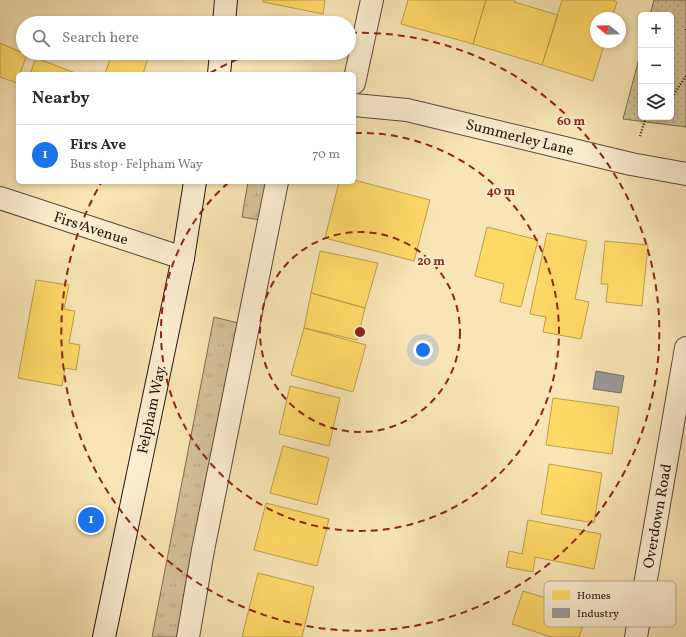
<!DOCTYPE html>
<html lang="en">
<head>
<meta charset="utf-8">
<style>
	body { margin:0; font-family:Vollkorn,serif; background:#f7f7f7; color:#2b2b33 }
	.controls { position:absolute; right:12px; top:12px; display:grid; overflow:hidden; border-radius:6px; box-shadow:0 2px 6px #0003 }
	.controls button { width:36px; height:36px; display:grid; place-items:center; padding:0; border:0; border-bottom:1px solid #e1e1e2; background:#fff; color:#2b2b33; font:20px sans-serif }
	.compass { position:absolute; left:590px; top:12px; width:36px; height:36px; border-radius:50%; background:#fff; box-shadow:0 2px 6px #0003; rotate:289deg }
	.you { position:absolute; left:423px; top:350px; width:14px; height:14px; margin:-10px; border:3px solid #fff; border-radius:50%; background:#1a73e8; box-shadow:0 0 0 6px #1a73e833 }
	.badge { display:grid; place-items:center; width:26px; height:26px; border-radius:50%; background:#1a73e8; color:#fff; font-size:13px; font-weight:700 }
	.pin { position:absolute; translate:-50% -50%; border:2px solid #fff; box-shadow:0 1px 4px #0006 }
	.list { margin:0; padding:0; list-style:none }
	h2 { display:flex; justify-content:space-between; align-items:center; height:52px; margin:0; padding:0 16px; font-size:17px }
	h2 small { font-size:13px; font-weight:400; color:#7c7c81 }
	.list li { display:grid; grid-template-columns:26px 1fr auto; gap:12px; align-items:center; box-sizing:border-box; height:60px; padding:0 16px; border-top:1px solid #e1e1e2 }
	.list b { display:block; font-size:15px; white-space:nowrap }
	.list p { margin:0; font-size:13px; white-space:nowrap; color:#7c7c81 }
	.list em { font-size:13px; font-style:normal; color:#7c7c81 }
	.icon { flex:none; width:22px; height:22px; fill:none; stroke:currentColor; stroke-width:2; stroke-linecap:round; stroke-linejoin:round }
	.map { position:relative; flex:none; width:686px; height:637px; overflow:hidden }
	.search { position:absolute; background:#fff; box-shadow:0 2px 6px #0003; left:16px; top:16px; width:340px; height:44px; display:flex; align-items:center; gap:10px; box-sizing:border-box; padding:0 14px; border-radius:22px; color:#7c7c81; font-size:15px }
	.panel { position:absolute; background:#fff; box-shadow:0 2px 6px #0003; left:16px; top:72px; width:340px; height:112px; border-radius:6px }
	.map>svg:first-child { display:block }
</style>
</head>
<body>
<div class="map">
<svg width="686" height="637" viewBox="0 0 686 637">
	<defs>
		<pattern id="grass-tufts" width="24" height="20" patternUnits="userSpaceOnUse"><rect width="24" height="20" fill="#d4c198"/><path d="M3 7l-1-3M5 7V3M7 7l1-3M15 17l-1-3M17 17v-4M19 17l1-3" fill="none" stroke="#b6a582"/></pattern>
		<pattern id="park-dots" width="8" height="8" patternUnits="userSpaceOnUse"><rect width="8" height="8" fill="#d4c198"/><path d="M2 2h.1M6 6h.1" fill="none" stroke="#b6a582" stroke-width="1.8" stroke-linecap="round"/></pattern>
	</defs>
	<rect width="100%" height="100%" fill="#f8e4b4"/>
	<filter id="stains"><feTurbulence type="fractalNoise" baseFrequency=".005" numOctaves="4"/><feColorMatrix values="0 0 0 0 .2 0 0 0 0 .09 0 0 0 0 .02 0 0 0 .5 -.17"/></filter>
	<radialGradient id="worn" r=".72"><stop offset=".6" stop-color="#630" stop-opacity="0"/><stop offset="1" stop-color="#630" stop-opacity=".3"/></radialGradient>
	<path fill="url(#grass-tufts)" stroke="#7d6c54" d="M 248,182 L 267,182 L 260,220 L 242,217 Z
		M 214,317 L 242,324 L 184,637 L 152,637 Z"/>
	<path fill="url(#park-dots)" stroke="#7d6c54" d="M 654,0 L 686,0 L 686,127 L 623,119 L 641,51 L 641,117 L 671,117 L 671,15 L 650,15 Z"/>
	<path fill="#ffd966" stroke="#be9f4c" d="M 263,0 L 325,0 L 323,14 L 263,2 Z
		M 408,0 L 486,0 L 473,44 L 401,24 Z
		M 486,0 L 515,0 L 514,2 L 558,15 L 542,65 L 473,44 Z
		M 562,0 L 612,0 L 617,2 L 612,18 L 596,18 L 596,42 L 605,42 L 593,81 L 542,65 Z
		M 0,43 L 23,53 L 27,54 L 20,74 L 18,74 L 17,83 L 0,77 Z
		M 112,53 L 142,53 L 149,55 L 143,74 L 105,74 Z
		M 36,58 L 78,74 L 30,74 Z
		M 354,180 L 430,200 L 414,261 L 325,238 L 339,182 L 354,182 Z
		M 487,227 L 538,240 L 521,307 L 500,302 L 504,284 L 475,276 Z
		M 547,233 L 587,241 L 575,299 L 589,302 L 581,339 L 543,332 L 546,317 L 530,314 Z
		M 605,241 L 648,245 L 642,306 L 606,302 L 608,284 L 601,284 Z
		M 320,251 L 378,263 L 365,308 L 311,293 Z
		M 36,280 L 69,285 L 64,309 L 75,311 L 69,343 L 80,345 L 76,370 L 65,368 L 62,386 L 18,378 Z
		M 311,293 L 365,308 L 357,340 L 304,328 Z
		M 304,328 L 366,345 L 353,392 L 291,375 Z
		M 290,386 L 340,398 L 329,446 L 279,434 Z
		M 553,398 L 619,407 L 612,454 L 546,445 Z
		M 283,446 L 329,458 L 317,505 L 270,493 Z
		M 549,464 L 602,473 L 594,523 L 541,514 Z
		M 266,503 L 329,519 L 317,566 L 254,550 Z
		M 528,520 L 601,534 L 594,569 L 535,557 L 533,572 L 506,567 L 509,551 L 522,554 Z
		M 258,573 L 314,587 L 302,637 L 242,637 Z
		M 523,591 L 588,611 L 579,637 L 551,637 L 512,624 Z"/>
	<path fill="#999" stroke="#767270" d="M 596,371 L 624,376 L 621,393 L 593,389 Z"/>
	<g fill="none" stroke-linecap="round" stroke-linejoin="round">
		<defs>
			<path id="minor" d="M 354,83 L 372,0
				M 0,198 L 183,258
				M 188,637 L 203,550 L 277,182
				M 636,637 L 686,348"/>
			<path id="tertiary" d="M 354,105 L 407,110 L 631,164 L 686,174"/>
			<path id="secondary" d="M 224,23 L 226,0
				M 219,74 L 221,53
				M 104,637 L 183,258 L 195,182"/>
		</defs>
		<use href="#minor" stroke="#5a4a3a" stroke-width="24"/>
		<use href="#tertiary" stroke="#5a4a3a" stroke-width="24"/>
		<use href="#secondary" stroke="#261711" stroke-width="24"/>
		<path stroke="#261711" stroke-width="2.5" stroke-dasharray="1 2" stroke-linecap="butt" d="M 686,29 L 686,30
			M 671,96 L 674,94 L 686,76
			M 640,136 L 646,117"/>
		<use href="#minor" stroke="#faedce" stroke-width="22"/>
		<use href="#tertiary" stroke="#faedce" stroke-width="22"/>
		<use href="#secondary" stroke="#faedce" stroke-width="22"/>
	</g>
	<g fill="none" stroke="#8f2418" stroke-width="2" stroke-dasharray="7 5">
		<circle cx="360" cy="332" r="100"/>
		<path d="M355 133A199 199 0 1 1 228 183"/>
		<path d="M210 73A299 299 0 0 1 250 54M350 33A299 299 0 1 1 101 183"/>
	</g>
	<g text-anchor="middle" stroke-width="4" stroke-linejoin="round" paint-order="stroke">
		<g font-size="15" fill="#261711" stroke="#faedce">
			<text transform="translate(520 137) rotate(14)" y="5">Summerley Lane</text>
			<text transform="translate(91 228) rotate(18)" y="5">Firs Avenue</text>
			<text transform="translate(151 410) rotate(-78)" y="5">Felpham Way</text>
			<text transform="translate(657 516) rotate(-80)" y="5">Overdown Road</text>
		</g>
	</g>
	<rect x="544" y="581" width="132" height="46" rx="6" fill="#faedce" stroke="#baad95" stroke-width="1"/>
	<rect x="552" y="590" width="18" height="10" fill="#ffd966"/>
	<rect x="552" y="608" width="18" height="10" fill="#999"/>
	<g font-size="11" fill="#261711">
		<text x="577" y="599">Homes</text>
		<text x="577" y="617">Industry</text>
	</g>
	<circle cx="360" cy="332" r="6" fill="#8f2418" stroke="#faedce" stroke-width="2"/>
	<g font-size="12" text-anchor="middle" font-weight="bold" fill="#8f2418" stroke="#faedce" stroke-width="4" stroke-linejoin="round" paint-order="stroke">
		<text x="571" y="125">60 m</text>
		<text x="501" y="195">40 m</text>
		<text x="431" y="265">20 m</text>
	</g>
	<rect width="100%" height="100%" filter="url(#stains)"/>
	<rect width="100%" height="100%" fill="url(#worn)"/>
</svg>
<div class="controls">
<button>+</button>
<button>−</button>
<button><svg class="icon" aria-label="layers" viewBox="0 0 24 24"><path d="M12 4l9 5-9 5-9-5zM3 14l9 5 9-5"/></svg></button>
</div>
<svg class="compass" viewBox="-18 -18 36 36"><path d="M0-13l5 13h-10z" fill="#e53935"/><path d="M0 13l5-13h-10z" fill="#7c7c81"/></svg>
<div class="you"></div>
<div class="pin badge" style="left:91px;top:520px">1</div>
<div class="search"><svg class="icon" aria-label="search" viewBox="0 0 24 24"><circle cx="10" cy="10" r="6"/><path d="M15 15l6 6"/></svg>Search here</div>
<section class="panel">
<h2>Nearby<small></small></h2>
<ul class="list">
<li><span class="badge">1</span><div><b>Firs Ave</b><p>Bus stop · Felpham Way</p></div><em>70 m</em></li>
</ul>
</section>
</div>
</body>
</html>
